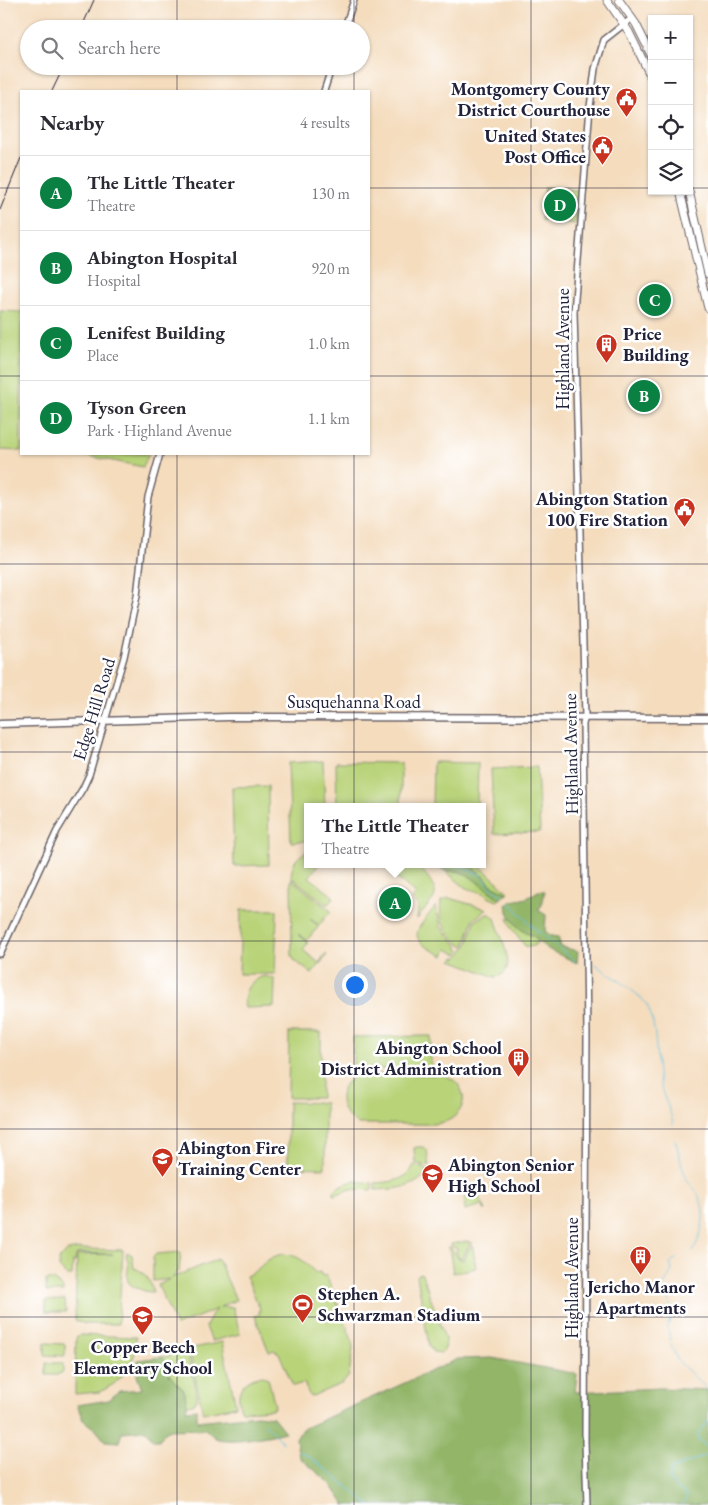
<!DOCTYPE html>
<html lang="en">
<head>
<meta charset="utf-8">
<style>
	body { margin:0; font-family:"EB Garamond",serif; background:#f2f2f3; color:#2b2b33 }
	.controls { position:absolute; right:15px; top:15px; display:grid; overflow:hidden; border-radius:0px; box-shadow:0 1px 4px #0004 }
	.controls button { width:45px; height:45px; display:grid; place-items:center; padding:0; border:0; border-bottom:1px solid #e1e1e2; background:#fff; color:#2b2b33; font:25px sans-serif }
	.you { position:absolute; left:354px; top:984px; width:18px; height:18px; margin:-12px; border:4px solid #fff; border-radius:50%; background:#1a73e8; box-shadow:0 0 0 8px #1a73e833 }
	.badge { display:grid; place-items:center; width:32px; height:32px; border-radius:50%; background:#0b8043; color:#fff; font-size:16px; font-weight:700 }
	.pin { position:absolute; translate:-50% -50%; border:2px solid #fff; box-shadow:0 1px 5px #0006 }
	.popup { position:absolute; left:304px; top:803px; width:182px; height:65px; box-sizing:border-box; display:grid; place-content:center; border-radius:0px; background:#fff; filter:drop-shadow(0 1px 4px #0005); font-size:16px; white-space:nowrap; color:#7c7c81 }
	.popup b { font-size:19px; color:#2b2b33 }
	.popup::after { content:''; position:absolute; left:50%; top:100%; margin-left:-10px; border:10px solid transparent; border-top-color:#fff }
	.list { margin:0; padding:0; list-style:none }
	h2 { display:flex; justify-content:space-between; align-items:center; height:65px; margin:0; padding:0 20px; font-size:21px }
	h2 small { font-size:16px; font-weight:400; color:#7c7c81 }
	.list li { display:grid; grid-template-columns:32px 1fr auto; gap:15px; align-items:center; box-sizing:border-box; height:75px; padding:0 20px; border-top:1px solid #e1e1e2 }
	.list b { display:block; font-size:19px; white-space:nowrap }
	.list p { margin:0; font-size:16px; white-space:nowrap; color:#7c7c81 }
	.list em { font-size:16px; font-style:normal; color:#7c7c81 }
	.icon { flex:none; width:28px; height:28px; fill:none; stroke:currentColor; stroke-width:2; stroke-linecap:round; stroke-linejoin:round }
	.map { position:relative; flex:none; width:708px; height:1505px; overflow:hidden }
	.search { position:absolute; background:#fff; box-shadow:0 1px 4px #0004; left:20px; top:20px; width:350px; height:55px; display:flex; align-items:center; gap:12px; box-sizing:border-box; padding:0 18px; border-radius:28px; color:#7c7c81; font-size:19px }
	.panel { position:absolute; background:#fff; box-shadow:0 1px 4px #0004; left:20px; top:90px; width:350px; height:365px; border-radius:0px }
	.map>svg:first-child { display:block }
</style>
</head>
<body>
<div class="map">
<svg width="708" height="1505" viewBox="0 0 708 1505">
	<rect width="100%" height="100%" fill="#fff"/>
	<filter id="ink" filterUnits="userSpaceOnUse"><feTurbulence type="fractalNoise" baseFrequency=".02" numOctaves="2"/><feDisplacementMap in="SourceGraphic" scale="10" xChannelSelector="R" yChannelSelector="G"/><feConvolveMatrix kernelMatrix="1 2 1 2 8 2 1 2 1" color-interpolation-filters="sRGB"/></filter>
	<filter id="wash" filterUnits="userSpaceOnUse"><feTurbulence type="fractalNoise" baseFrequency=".0096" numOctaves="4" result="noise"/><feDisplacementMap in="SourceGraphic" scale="20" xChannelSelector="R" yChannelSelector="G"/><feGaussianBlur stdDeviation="1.12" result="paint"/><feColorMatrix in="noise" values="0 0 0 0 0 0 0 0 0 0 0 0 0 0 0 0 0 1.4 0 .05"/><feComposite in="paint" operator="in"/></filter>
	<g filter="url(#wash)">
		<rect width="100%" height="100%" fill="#f4dcbd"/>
		<path fill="#b8d378" stroke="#6d7a5a" d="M 545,187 L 578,190 L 576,224 L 541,220 Z
			M 0,311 L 21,312 L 21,451 L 0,450 Z
			M 65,454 L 149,454 L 143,467 L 88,456 Z
			M 323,761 L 325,807 L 308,807 L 307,841 L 291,842 L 288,763 Z
			M 336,762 L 401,763 L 401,807 L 337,807 Z
			M 433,762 L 478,763 L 477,807 L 432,807 Z
			M 537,767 L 540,832 L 494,834 L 491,769 Z
			M 268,786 L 269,865 L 234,866 L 232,787 Z
			M 306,852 L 308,864 L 319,864 L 309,877 L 334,897 L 327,905 L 291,877 C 292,864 295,858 306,852 Z
			M 400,864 L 417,864 C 424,873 439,887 434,898 L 417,919 L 418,906 L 412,899 L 416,894 L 392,874 Z
			M 468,864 C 471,864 473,863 476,864 C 480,865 504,888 508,892 L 507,893 L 490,884 L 486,878 Z
			M 445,871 L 458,871 L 468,875 L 500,899 L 497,901 L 488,897 L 486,894 L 466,888 Z
			M 291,879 L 331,911 L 319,925 L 310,919 L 319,926 L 307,940 L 298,934 L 308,943 L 303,950 L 319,963 L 325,954 L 327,955 L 312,974 L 294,960 L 292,956 Z
			M 449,898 L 487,909 L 473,920 L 465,946 C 460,946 459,944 455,940 C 442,928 439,917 441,901 Z
			M 436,906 L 441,927 L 457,945 L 460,952 L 457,954 L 447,949 L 444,956 C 406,938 413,934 436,906 Z
			M 241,910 L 277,910 L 275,974 L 239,974 Z
			M 487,914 L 490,914 L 495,918 C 498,929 511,958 507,968 C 505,974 500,976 495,977 L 452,960 L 455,957 L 457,958 L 467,946 L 475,921 Z
			M 509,917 L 526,933 L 534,936 L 538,941 C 535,946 532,948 525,946 L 511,927 L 508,918 Z
			M 265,976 L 274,979 L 275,983 L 274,1007 L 245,1008 C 242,992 249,980 265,976 Z
			M 289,1032 L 321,1032 L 321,1098 L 288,1098 Z
			M 431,1036 L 431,1069 L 353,1069 L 353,1037 Z
			M 363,1074 L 443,1075 C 453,1078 461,1084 463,1096 C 465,1108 455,1119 444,1122 C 434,1125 423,1124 413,1124 C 395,1124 376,1124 358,1124 C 334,1112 335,1079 363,1074 Z
			M 288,1102 L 325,1103 L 325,1168 L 288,1167 Z
			M 417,1147 L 423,1147 L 427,1150 L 429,1167 L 415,1163 L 414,1148 Z
			M 414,1165 L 428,1170 C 417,1189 395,1189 375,1190 L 375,1183 C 390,1182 407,1181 414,1165 Z
			M 354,1181 L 372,1183 L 372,1190 L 351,1189 L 335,1195 L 333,1194 C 335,1187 347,1182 354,1181 Z
			M 478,1195 L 486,1210 L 484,1210 L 483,1205 L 465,1210 L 464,1198 Z
			M 470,1241 L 463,1258 L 459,1258 L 456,1252 L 457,1248 L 452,1247 L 451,1244 Z
			M 472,1242 L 476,1268 L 453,1273 L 449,1246 C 454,1250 456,1260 464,1260 Z
			M 80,1249 L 123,1250 L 123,1251 L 118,1324 L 85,1324 L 75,1320 L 77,1255 L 113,1254 L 78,1253 L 76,1256 L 75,1262 L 73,1262 L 72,1276 L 67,1276 L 59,1268 L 59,1260 L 67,1251 Z
			M 127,1252 L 132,1255 L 134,1268 C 146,1272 150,1280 153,1292 C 146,1292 142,1290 137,1288 C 118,1281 134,1269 126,1256 Z
			M 181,1252 L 179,1271 L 172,1278 L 218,1259 L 236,1300 L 220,1307 L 233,1307 L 240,1334 L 212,1341 L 206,1327 L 212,1314 L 217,1309 L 176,1326 L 158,1285 L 170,1279 L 153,1281 L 153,1258 L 156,1254 Z
			M 283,1254 C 302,1256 304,1262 316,1273 L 320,1272 L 322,1276 L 326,1275 L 352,1340 L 353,1348 L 349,1376 L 343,1383 L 310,1397 L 304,1383 L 293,1386 L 279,1353 L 274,1350 L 269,1352 L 255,1316 L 260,1314 L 259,1312 L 260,1309 L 246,1276 C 262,1270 264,1257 283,1254 Z
			M 420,1273 L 422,1274 L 446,1341 L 445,1349 L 441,1353 L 433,1352 L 429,1346 L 417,1276 Z
			M 46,1280 L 53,1280 L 63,1288 L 63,1292 L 46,1292 Z
			M 65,1300 L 66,1312 L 46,1312 L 46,1301 Z
			M 80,1335 L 136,1337 L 135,1353 L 132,1361 L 125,1373 L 114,1384 L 100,1392 L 75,1394 L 76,1338 Z
			M 222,1342 L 236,1406 L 203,1413 L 189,1349 Z
			M 45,1343 L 65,1344 L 65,1356 L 45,1355 Z
			M 182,1353 L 189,1358 C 191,1371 197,1386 197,1399 L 193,1404 L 187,1405 L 184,1390 L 176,1383 L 168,1374 L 170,1367 L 162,1357 Z
			M 46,1363 L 63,1363 L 63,1372 L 57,1375 L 46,1375 Z
			M 262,1376 L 268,1378 L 275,1406 L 273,1409 L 242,1411 C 233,1394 243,1377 262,1376 Z"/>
		<path fill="#92b568" stroke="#5a6c52" d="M 433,864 L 468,864 L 486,878 L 490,884 L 507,893 L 500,899 L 468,875 L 458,871 L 445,871 Z
			M 538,891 L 545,891 L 542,905 L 538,910 L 546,915 L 545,931 L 551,936 L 558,937 L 561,947 L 578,951 L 577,963 C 560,954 546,952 534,936 C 519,931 510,921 506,905 L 512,901 L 527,898 Z
			M 162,1357 L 170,1367 L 169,1374 L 176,1383 L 184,1390 L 187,1405 L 186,1410 L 197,1409 L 197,1421 L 257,1415 L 273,1417 L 285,1432 C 269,1436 234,1443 218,1439 C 214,1438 209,1432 205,1429 L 167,1430 L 159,1440 L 153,1440 L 146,1430 L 122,1432 L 119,1442 L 105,1441 L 96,1430 L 83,1420 L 77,1405 L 109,1400 L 119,1391 L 142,1389 L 137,1376 L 138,1360 Z
			M 492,1358 L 577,1374 L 575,1392 L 660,1388 L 708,1390 L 708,1505 L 345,1505 L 330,1483 L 299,1457 L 296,1439 L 302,1429 L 458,1359 Z"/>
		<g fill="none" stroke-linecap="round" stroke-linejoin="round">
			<path stroke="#64c1e2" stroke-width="1" d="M 455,864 L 481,875 L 494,890 L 503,896
				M 510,903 L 532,926 L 575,961
				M 595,964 C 607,973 643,995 648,1007 C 658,1030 655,1057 659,1080 C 662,1096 671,1109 673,1124
				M 675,1140 C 679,1151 683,1173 688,1182 C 690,1185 694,1187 696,1191 C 708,1209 703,1233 693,1251
				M 676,1259 L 673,1260 L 670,1263 L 672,1270 L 660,1293 L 669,1296 L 671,1315 L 668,1327 L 671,1345 L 678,1361 L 708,1390
				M 265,1424 L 283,1443
				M 299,1451 L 310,1457 L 370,1505
				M 682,1505 L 686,1500 L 686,1495 L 675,1487 L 669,1480 L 671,1469 L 707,1455 L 707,1446 L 699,1441 L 698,1433 L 708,1421"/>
		</g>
	</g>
	<g filter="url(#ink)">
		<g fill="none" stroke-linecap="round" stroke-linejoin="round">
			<defs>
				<path id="minor" d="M 344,29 L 354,0
					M 324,91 L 332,66
					M 0,954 L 57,831 L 83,788 L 89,775 L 124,657 L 137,596 L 148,497 L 160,454
					M 587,1505 L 585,1442 L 587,1033 L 583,724 L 585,717 L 574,312 L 590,107 L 595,69 L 604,40 L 632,18"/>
				<path id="major" d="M 0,724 L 228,717 L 708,718"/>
				<path id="highway" d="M 607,0 L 629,32 L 652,79
					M 619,0 L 636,24 L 646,44
					M 648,49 L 652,57
					M 680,191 L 708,308
					M 689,191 L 708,274"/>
			</defs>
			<use href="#minor" stroke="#6c6368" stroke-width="8"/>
			<use href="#major" stroke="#6c6368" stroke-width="9"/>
			<use href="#highway" stroke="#6c6368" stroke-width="9"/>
			<use href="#minor" stroke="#fff" stroke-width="5"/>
			<use href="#major" stroke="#fff" stroke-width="6"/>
			<use href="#highway" stroke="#fff" stroke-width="7"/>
			<path stroke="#22223b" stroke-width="1" d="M 81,29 L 94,0
				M 52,91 L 64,66
				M 0,210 L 21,158"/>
		</g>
	</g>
	<path fill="none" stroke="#22223b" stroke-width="1" stroke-opacity="0.55" d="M 177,0 L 177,29M 354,0 L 354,29M 531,0 L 531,1505M 177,66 L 177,91M 354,66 L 354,91M 0,188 L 21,188M 369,188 L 652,188M 689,188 L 708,188M 0,376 L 21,376M 369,376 L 708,376M 177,454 L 177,1505M 354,454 L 354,1505M 0,564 L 708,564M 0,752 L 708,752M 0,941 L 708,941M 0,1129 L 708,1129M 0,1317 L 708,1317"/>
	<defs>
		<symbol id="civic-pin" viewBox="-11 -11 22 30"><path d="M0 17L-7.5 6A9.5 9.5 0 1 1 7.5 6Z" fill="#c8321e" stroke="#fff"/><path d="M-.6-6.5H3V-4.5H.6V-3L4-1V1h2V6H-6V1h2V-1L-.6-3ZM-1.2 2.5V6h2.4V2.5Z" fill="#fff"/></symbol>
		<symbol id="building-pin" viewBox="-11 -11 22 30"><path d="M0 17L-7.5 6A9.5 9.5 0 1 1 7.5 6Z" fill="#c8321e" stroke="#fff"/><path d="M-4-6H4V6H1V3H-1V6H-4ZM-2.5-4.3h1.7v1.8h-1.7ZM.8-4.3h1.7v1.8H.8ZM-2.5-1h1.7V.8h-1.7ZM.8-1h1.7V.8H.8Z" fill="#fff"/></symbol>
		<symbol id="school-pin" viewBox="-11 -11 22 30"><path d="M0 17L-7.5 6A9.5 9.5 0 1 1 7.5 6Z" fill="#c8321e" stroke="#fff"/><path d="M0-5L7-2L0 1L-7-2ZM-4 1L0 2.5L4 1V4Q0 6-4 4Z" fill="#fff"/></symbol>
		<symbol id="stadium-pin" viewBox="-11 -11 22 30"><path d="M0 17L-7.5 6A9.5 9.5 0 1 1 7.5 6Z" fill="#c8321e" stroke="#fff"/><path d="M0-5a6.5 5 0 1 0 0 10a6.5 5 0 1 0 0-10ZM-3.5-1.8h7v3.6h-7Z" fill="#fff"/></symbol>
	</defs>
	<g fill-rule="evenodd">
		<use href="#civic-pin" x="614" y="86" width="25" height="34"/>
		<use href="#civic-pin" x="590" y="134" width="25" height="34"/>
		<use href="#building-pin" x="594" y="332" width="25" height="34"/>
		<use href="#civic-pin" x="672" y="496" width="25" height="34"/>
		<use href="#building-pin" x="506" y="1046" width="25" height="34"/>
		<use href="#school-pin" x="150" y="1146" width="25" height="34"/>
		<use href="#school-pin" x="420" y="1162" width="25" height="34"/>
		<use href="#building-pin" x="628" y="1244" width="25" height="34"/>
		<use href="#stadium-pin" x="290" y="1292" width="25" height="34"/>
		<use href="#school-pin" x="130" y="1304" width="25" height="34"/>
	</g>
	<g text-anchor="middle" stroke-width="5" stroke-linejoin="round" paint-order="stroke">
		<g font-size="18" font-weight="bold" fill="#22223b" stroke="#fff" text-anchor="end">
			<text x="610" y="95">Montgomery County<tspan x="610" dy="21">District Courthouse</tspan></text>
			<text x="586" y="142">United States<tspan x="586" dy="21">Post Office</tspan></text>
			<text x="623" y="340" text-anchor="start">Price<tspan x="623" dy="21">Building</tspan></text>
			<text x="668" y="505">Abington Station<tspan x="668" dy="21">100 Fire Station</tspan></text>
			<text x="502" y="1054">Abington School<tspan x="502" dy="21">District Administration</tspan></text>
			<text x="178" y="1154" text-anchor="start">Abington Fire<tspan x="178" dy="21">Training Center</tspan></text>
			<text x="448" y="1171" text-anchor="start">Abington Senior<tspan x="448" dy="21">High School</tspan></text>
			<text x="641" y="1293" text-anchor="middle">Jericho Manor<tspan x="641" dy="21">Apartments</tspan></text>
			<text x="318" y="1300" text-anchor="start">Stephen A.<tspan x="318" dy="21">Schwarzman Stadium</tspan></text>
			<text x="143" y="1353" text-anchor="middle">Copper Beech<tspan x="143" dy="21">Elementary School</tspan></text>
		</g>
		<g font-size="18" fill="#22223b" stroke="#fff">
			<text transform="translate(563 349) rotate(-90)" y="6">Highland Avenue</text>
			<text x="354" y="708">Susquehanna Road</text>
			<text transform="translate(94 709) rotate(-73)" y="6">Edge Hill Road</text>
			<text transform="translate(571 754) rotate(-91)" y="6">Highland Avenue</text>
			<text transform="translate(572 1278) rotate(-90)" y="6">Highland Avenue</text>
		</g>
	</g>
</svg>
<div class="controls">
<button>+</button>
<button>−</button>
<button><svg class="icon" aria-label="locate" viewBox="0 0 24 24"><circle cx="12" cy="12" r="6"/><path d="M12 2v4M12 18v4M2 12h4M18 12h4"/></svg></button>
<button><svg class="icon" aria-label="layers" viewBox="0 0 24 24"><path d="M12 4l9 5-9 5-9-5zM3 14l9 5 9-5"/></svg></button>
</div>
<div class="you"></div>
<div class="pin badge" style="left:395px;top:903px">A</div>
<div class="popup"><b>The Little Theater</b>Theatre</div>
<div class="pin badge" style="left:644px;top:396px">B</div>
<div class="pin badge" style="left:655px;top:300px">C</div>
<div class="pin badge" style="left:560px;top:205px">D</div>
<div class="search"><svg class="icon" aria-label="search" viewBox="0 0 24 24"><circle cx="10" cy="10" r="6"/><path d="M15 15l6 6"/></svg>Search here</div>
<section class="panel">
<h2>Nearby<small>4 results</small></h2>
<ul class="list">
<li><span class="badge">A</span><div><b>The Little Theater</b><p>Theatre</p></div><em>130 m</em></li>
<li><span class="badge">B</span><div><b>Abington Hospital</b><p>Hospital</p></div><em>920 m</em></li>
<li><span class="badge">C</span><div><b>Lenifest Building</b><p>Place</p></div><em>1.0 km</em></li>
<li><span class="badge">D</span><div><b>Tyson Green</b><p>Park · Highland Avenue</p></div><em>1.1 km</em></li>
</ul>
</section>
</div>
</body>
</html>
